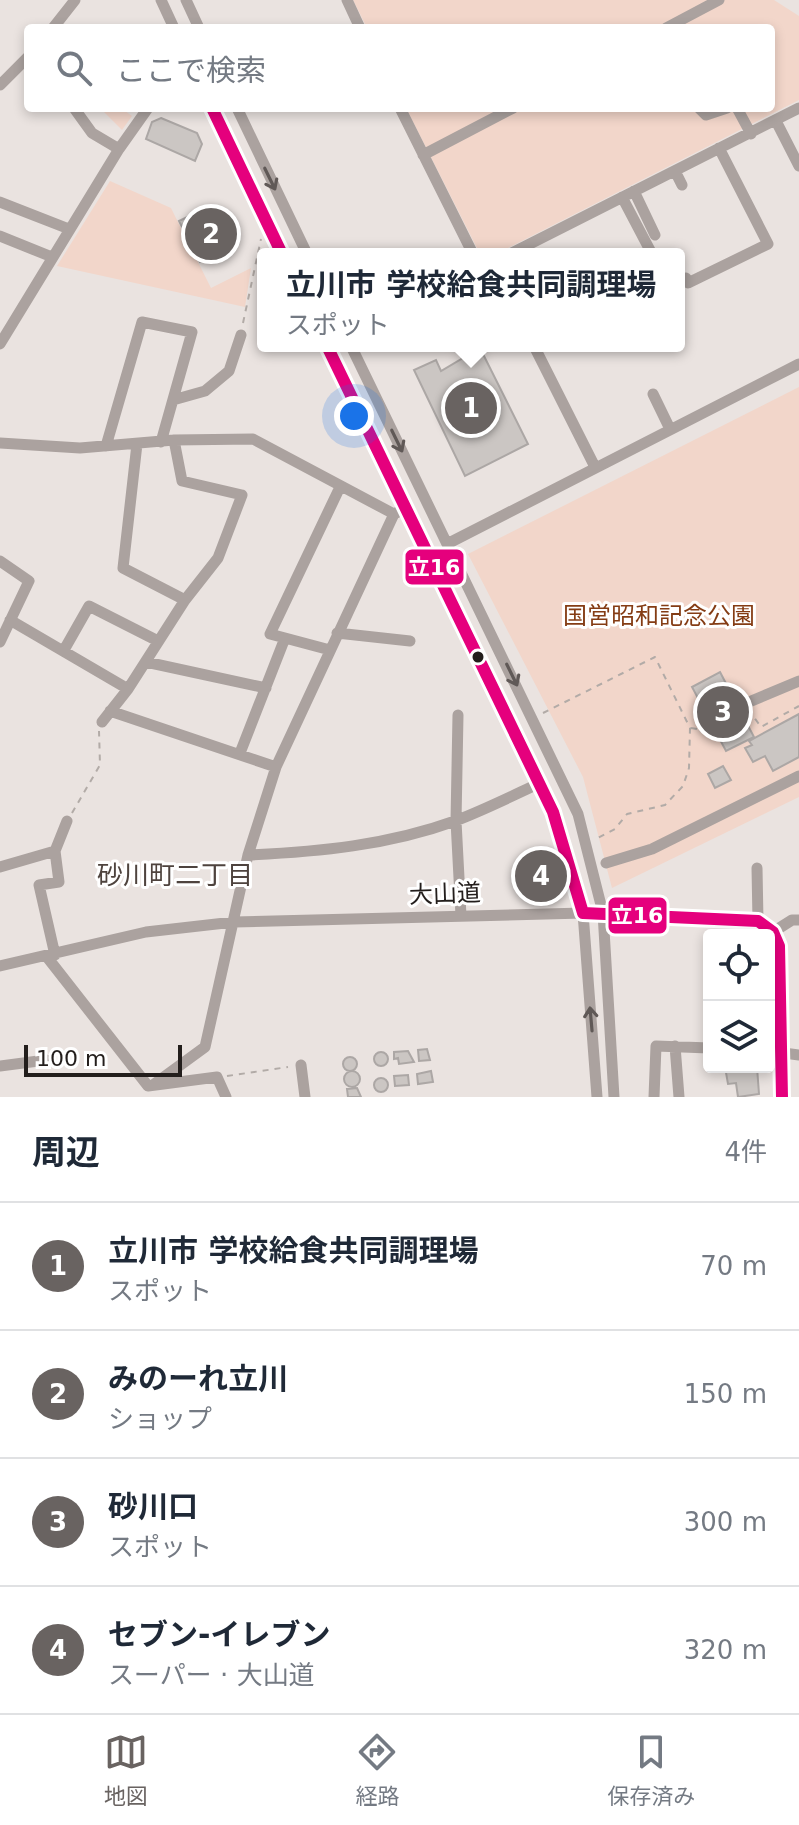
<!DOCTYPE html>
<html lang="ja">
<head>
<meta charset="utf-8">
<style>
	body { margin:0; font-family:"DejaVu Sans","Noto Sans JP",sans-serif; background:#f6f6f7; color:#1f2937 }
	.controls { position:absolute; right:24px; bottom:24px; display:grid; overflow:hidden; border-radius:8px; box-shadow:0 4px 12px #0003 }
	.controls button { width:72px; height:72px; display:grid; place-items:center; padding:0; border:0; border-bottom:2px solid #e0e1e3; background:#fff; color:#1f2937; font:40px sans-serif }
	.scale { position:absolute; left:24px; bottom:20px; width:158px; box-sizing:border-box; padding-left:8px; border:4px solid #231e1c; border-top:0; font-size:22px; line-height:28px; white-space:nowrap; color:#231e1c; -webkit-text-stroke:6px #fff; paint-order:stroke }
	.you { position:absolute; left:354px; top:416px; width:28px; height:28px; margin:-20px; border:6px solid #fff; border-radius:50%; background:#1a73e8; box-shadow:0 0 0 12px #1a73e833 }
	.badge { display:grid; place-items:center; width:52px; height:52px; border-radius:50%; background:#696361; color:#fff; font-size:26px; font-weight:700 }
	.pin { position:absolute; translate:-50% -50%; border:4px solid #fff; box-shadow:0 2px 8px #0006 }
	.popup { position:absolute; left:257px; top:248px; width:428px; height:104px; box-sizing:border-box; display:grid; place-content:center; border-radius:8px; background:#fff; filter:drop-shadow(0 2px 6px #0005); font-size:26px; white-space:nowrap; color:#747a83 }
	.popup b { font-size:30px; color:#1f2937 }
	.popup::after { content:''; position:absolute; left:50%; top:100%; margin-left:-16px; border:16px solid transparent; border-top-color:#fff }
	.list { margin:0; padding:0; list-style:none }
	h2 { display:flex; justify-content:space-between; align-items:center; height:104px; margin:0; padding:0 32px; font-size:34px }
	h2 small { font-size:26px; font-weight:400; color:#747a83 }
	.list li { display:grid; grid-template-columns:52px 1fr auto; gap:24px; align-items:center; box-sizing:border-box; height:128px; padding:0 32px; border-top:2px solid #e0e1e3 }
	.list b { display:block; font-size:30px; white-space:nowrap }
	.list p { margin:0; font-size:26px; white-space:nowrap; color:#747a83 }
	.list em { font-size:26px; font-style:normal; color:#747a83 }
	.icon { flex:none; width:44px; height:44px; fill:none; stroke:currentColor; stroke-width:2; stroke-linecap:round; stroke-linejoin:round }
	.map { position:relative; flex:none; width:799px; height:1097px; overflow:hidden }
	.search { position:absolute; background:#fff; box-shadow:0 4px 12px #0003; left:24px; right:24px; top:24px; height:88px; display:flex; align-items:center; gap:20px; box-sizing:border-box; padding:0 28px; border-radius:8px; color:#747a83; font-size:30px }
	.sheet { height:616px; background:#fff }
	nav { display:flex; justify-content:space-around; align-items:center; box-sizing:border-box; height:112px; border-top:2px solid #e0e1e3; background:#fff; font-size:22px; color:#747a83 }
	nav a { display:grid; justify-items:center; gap:4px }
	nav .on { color:#696361 }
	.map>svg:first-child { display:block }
</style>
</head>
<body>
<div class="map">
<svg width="799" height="1097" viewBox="0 0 799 1097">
	<rect width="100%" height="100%" fill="#eae3e0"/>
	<path fill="#f2d6ca" d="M 353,0 L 774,0 L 799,16 L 799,100 L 496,254 L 480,254 L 406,108 L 771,108 L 771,28 L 367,28 Z
		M 100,108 L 121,108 L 132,116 L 122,130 Z
		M 110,181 L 171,208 L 211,288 L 251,268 L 245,307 L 57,266 Z
		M 799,387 L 799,797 L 612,888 L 583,777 L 468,554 Z"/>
	<path fill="#cbc6c3" stroke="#aca7a5" stroke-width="2" d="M 161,118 L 197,133 L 202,144 L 195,161 L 146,139 L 152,122 Z
		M 208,207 L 228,248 L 200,262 L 179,221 Z
		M 480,348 L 528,444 L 465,476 L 414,370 L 436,360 L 441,371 Z
		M 720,672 L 754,737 L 726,751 L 692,687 Z
		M 799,714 L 799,757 L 773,771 L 765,756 L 753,762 L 745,748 L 752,745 L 749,741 Z
		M 723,766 L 731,780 L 715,788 L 708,774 Z
		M 543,861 L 543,889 L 528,889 L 527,862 Z
		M 427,1049 L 430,1060 L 419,1061 L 418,1050 Z
		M 408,1051 L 414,1062 L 399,1064 L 398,1058 L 394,1059 L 394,1052 Z
		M374 1059a7 7 0 1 1 14 0a7 7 0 1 1-14 0Z
		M343 1064a7 7 0 1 1 14 0a7 7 0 1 1-14 0Z
		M 725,1067 L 757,1067 L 759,1094 L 738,1097 L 736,1083 L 728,1084 Z
		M 431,1071 L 433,1082 L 418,1084 L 417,1074 Z
		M344 1079a8 8 0 1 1 16 0a8 8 0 1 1-16 0Z
		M 408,1075 L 409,1085 L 395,1086 L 394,1076 Z
		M374 1085a7 7 0 1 1 14 0a7 7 0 1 1-14 0Z
		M 357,1088 L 361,1097 L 348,1097 L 347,1089 Z"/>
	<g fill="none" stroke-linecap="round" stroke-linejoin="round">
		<path stroke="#b2aba7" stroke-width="2" stroke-dasharray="6 6" stroke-linecap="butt" d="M 243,323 L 261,239
			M 543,713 L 655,657 L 690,728 L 689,768 L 683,786 L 665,805 L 627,814 L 615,829 L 596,839
			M 691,728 L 714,732 L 751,713 L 761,727 L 799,706
			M 72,813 L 100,765 L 99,731
			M 227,1076 L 288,1067"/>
		<path stroke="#aba29f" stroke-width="11" d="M 161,0 L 174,28
			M 186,0 L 199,28
			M 347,0 L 360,28
			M 53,28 L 75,0
			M 666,28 L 719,0
			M 0,85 L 28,57
			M 74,108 L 92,133 L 119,149
			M 212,108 L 282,254
			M 237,108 L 307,254
			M 400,108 L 473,254
			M 699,108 L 706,115 L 727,108
			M 737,108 L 751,134
			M 776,121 L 799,166
			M 423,155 L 513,108
			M 675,171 L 682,185
			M 634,191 L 655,235
			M 622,197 L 652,254
			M 0,202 L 69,229
			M 0,236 L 52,257
			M 510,254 L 799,108
			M 679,282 L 686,278 L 688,283 L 768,244 L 719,148
			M 0,344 L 119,149 L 148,108
			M 327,346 L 553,812 L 583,913 L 597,1097
			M 351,346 L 578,814 L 603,913 L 614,1097
			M 534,346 L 595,467
			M 653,394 L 670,429
			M 173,400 L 205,391 L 229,371 L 241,335
			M 0,443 L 80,448 L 174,440 L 253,439 L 394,514 L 400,511
			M 137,444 L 123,568 L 185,600
			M 106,446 L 142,322 L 192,332 L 161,442
			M 447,544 L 799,364
			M 0,561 L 29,581 L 0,642
			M 10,620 L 128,689
			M 337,633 L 410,641
			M 64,650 L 89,606 L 158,641
			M 330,650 L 270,634 L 340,487
			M 146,662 L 266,688
			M 110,711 L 276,767
			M 725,712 L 799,681
			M 458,715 L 456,821 L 461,916
			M 102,722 L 128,689 L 185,600 L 218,558 L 242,495 L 182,481 L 174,440
			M 240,753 L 285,638
			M 55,851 L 59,882 L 39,885 L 55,955
			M 248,855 C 318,852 389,845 455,821 C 484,810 512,796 540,783
			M 606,863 L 652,849 L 799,776
			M 0,867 L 55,851 L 67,821
			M 757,868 L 758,921
			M 773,932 L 792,920 L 799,920
			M 47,957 L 148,1086 L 217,1077 L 226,1097
			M 0,966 L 146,932 L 234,922 L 583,913 L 758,921 L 773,932 L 779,946 L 782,1097
			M 675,1046 L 679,1097
			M 769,1051 L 799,1055
			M 301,1065 L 305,1097
			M 0,1066 L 46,1060
			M 153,1085 L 205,1047 L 248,855 L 276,767 L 394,514
			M 654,1097 L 656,1046 L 709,1048"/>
		<defs>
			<path id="bus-1" d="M 212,108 L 282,254
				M 327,346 L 553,812 L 583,913 L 758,921 L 773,932 L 779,946 L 782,1097"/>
		</defs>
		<use href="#bus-1" stroke="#fff" stroke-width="18"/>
		<use href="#bus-1" stroke="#e5007d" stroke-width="12"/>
	</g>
	<defs><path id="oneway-shaft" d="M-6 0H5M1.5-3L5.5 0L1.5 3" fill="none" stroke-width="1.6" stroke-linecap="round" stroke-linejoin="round" transform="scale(2)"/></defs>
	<g stroke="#605957">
		<use href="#oneway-shaft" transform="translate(270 179) rotate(64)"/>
		<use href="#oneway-shaft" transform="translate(397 441) rotate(64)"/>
		<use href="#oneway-shaft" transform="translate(512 675) rotate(64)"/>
		<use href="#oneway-shaft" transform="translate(591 1019) rotate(-95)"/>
	</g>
	<circle fill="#231e1c" stroke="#fff" stroke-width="3" cx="478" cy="657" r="7"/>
	<g text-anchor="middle" stroke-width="6" stroke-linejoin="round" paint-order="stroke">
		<g font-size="24" fill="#843c14" stroke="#fff">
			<text x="659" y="624">国営昭和記念公園</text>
		</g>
		<g font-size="24" fill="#231e1c" stroke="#fff">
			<text transform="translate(445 894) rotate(-2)" y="8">大山道</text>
		</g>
		<g font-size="26" fill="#4e433e" stroke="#fff">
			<text x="175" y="884">砂川町二丁目</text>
		</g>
	</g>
	<g stroke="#fff" stroke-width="3">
		<rect x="404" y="548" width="61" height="38" rx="8" fill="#e5007d"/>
		<rect x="607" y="896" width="61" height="39" rx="8" fill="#e5007d"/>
	</g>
	<g font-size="22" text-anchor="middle" font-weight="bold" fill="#fff">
		<text x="434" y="575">立16</text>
		<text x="637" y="923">立16</text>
	</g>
</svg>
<div class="controls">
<button><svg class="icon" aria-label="locate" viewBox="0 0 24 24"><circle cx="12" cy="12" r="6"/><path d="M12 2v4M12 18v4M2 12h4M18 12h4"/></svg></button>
<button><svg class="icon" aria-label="layers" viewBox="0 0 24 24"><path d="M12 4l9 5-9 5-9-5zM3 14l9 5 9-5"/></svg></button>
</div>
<div class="scale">100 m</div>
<div class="you"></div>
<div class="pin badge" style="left:471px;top:408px">1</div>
<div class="popup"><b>立川市 学校給食共同調理場</b>スポット</div>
<div class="pin badge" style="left:211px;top:234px">2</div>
<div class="pin badge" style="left:723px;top:712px">3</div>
<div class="pin badge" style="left:541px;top:876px">4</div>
<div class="search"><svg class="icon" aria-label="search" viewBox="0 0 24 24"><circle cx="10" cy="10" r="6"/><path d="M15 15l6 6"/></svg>ここで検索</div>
</div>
<section class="sheet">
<h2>周辺<small>4件</small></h2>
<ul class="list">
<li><span class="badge">1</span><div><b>立川市 学校給食共同調理場</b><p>スポット</p></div><em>70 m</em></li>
<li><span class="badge">2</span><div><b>みのーれ立川</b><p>ショップ</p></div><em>150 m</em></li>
<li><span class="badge">3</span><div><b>砂川口</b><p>スポット</p></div><em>300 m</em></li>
<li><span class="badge">4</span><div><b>セブン-イレブン</b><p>スーパー · 大山道</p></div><em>320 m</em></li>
</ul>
</section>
<nav>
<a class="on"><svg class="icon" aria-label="map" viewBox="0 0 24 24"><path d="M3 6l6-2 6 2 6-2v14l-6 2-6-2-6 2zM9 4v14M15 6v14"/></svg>地図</a>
<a><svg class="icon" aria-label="directions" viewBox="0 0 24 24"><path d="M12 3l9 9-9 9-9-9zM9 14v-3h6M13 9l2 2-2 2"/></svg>経路</a>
<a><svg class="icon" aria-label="saved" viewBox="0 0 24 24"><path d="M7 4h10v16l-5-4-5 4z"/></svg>保存済み</a>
</nav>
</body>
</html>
